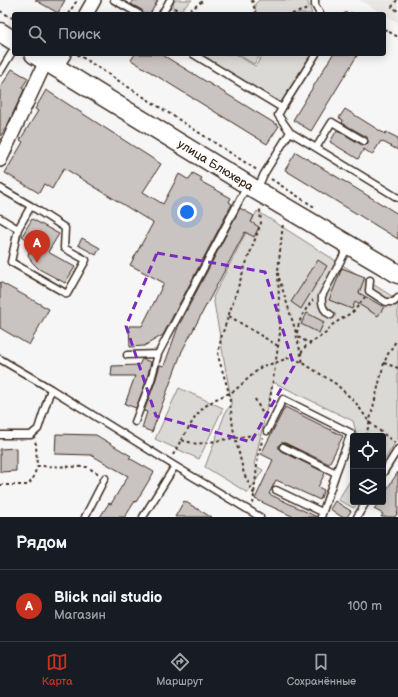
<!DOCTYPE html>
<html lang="ru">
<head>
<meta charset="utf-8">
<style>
	body { margin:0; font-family:"Balsamiq Sans",sans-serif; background:#20242c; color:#f1f3f6 }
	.controls { position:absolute; right:12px; bottom:12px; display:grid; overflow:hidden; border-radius:4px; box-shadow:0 2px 10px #0003 }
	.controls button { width:36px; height:36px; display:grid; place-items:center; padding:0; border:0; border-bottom:1px solid #363941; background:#171b24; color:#f1f3f6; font:20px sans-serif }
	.you { position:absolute; left:187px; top:212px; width:14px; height:14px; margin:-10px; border:3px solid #fff; border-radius:50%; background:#1a73e8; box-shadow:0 0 0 6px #1a73e833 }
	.badge { display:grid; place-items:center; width:26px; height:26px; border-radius:50%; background:#c8321e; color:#fff; font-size:13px; font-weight:700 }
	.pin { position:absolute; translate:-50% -33px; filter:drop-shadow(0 1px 2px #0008) }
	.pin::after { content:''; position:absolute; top:21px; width:14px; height:12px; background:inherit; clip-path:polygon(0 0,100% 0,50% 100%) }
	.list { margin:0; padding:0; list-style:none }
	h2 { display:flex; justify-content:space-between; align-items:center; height:52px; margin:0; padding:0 16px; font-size:17px }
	h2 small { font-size:13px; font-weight:400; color:#9ea1a6 }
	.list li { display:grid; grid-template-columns:26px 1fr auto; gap:12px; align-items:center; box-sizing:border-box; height:72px; padding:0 16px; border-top:1px solid #363941 }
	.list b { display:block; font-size:15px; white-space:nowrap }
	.list p { margin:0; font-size:13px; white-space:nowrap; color:#9ea1a6 }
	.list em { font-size:13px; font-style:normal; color:#9ea1a6 }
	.icon { flex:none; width:22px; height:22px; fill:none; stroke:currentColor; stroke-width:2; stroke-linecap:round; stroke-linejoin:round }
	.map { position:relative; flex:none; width:398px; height:517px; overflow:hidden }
	.search { position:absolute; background:#171b24; box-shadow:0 2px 10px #0003; left:12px; right:12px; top:12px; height:44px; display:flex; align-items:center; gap:10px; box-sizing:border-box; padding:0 14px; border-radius:4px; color:#9ea1a6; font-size:15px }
	.sheet { height:124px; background:#171b24 }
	nav { display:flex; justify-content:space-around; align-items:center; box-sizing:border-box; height:56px; border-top:1px solid #363941; background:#171b24; font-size:11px; color:#9ea1a6 }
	nav a { display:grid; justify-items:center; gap:2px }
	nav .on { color:#c8321e }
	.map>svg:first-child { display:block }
</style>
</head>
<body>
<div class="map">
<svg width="398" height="517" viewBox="0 0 398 517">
	<rect width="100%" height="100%" fill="#f7f6f6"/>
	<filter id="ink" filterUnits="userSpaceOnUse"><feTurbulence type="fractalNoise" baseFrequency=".025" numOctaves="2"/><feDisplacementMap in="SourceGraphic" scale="8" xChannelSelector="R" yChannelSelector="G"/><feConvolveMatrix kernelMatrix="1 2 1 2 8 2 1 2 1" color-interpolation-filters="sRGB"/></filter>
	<g filter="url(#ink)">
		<path fill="#e9e7e6" d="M 359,0 L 398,0 L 398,23 L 384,14 Z"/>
		<path fill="#dbd9d6" stroke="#8b827a" d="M 175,0 L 192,0 L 179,12 L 173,10 L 173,4 Z
			M 259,0 L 307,0 L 312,14 L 256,14 L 255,4 Z
			M 198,54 L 235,54 L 255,66 L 257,64 L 263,54 L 313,54 L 282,105 Z
			M 237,54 L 261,54 L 254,64 Z
			M 257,211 L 398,300 L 398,438 L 383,462 L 383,436 L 357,436 L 353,421 L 273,382 L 254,465 L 263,470 L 248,493 L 205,467 L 226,411 L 231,405 L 231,400 L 213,297 Z
			M 179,388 L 223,408 L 199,459 L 155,439 Z
			M 353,476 L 353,502 L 358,502 L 354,508 L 338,500 Z"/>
		<path fill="#c9c3c1" stroke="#3b2a1e" d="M 35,0 L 65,0 L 58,13 Z
			M 134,0 L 158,0 L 150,14 L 143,14 L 142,10 L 131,4 Z
			M 135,54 L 161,54 L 279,126 L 267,144 L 131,60 Z
			M 333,54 L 358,54 L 311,131 L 293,120 Z
			M 12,69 L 28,78 L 22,88 L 24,90 L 7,126 L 0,137 L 0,88 Z
			M 46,90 L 161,164 L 143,192 L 163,204 L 179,174 L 189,180 L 193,173 L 202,178 L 200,181 L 231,198 L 229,202 L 232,204 L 163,335 L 144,346 L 130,347 L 129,326 L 142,326 L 164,283 L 130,265 L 153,223 L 64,168 L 52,189 L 44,184 L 39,193 L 5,173 L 23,142 L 20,140 L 38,111 L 35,109 Z
			M 345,109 L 385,134 L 386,132 L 398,138 L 398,150 L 381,141 L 372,155 L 364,149 L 358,159 L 330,142 L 337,130 L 362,145 L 366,145 L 368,143 L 367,137 L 342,123 L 343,120 L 339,118 Z
			M 296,152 L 398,214 L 398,239 L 285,170 Z
			M 240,208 L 254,216 L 251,222 L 259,227 L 254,237 L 245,232 L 182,351 L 152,432 L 142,428 L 147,412 L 144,411 L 155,382 L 160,365 L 164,366 L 178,327 Z
			M 32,219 L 59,234 L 48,252 L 75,267 L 65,283 L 39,269 L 32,262 L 28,255 L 32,243 L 22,236 Z
			M 82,238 L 100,248 L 96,255 L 78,245 Z
			M 318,260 L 327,266 L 301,309 L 291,302 Z
			M 342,268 L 365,277 L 359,293 L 384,307 L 378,316 L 355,302 L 352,309 L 329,300 Z
			M 0,282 L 49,309 L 29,345 L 0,328 Z
			M 307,313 L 324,322 L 319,333 L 301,324 Z
			M 142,359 L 151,362 L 147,379 L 136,408 L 125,404 L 135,376 L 111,376 L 112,366 L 139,365 Z
			M 285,407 L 343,436 L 329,464 L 285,443 L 281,443 L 279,445 L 279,449 L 281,451 L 324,472 L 325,473 L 318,487 L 324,490 L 320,500 L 276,480 L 269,494 L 317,517 L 294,517 L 255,499 L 273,460 L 261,454 Z
			M 56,434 L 96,435 L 131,456 L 129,458 L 154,472 L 136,502 L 135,501 L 125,517 L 100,517 L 109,503 L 111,504 L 128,476 L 91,455 L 55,454 Z
			M 16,448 L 16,471 L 0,472 L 0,449 Z
			M 398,472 L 398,512 L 395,517 L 381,517 L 383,514 L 374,509 L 379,502 L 383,502 L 383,495 Z
			M 184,501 L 211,517 L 175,517 Z
			M 335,501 L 351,511 L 347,517 L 342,517 L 330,509 Z"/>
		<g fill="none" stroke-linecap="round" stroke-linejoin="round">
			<defs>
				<path id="lane" d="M 114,0 L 139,14
					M 315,0 L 315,5 L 320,14
					M 162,14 L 170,0
					M 193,54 L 282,108 L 278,115 L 290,132 L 398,198
					M 0,72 L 14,49
					M 282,108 L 316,54
					M 316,148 L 332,122 L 364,141
					M 0,188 L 31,206 L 18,229 L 0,218
					M 257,190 L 264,174 L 290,132
					M 18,229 L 11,262 L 67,294 L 86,260 L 64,248 L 65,228 L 31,206
					M 370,280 L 369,291 L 386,302 L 394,302 L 398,298
					M 331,315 C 323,311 321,305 322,296 L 348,247
					M 127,355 L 158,354
					M 0,359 L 51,389 L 175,466 L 143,517
					M 135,422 L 151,380 L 158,354 L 247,186
					M 267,431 L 283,399 L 351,433 L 336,473 L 321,517
					M 0,435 L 31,435 L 38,429 L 51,389
					M 283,447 L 336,473
					M 175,466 L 260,517
					M 383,473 L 398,449
					M 276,490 L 322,512
					M 85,517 L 105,478
					M 357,517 L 366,502"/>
				<path id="street" d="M 86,14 L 94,0
					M 56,67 L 64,54
					M 0,160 L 46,61"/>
				<g id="secondary">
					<path d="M 0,32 L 14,41"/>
					<path id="s1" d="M 34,54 L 256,190 L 398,274"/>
				</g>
			</defs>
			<use href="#lane" stroke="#3b2a1e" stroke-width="9"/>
			<use href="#street" stroke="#3b2a1e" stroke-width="16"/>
			<use href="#secondary" stroke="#3b2a1e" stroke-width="21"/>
			<path stroke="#3b2a1e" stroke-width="2" stroke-dasharray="3 3" stroke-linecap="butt" d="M 252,0 L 256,14
				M 397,0 L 392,7 L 398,11
				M 174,8 L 186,14
				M 0,11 L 14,19
				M 68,14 L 76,2 L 76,0
				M 185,14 L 204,0
				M 292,14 L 308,9
				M 344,14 L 348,13 L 358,14
				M 384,29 L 398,37
				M 77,54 L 257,170
				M 271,179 L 316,208
				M 279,278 L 295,329 L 303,363
				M 229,316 L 278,346
				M 297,333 C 299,319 304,311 313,300
				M 298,337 L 307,342 L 310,342
				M 301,353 L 306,346 L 326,333 L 332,325 L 354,311 L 365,297
				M 384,363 L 398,368
				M 255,399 L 265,418
				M 269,407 L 280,333 L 278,271 L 283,223
				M 366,436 L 384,363 L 389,352 L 398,338
				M 181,440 L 196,416 L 204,407 L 216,399 L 234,391 L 262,366 L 275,363 L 288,358 L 295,359 L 303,363 L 336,384 L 356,403 L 370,423 L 395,443
				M 35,442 L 36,444 L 37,466 L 87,467 L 99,474
				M 173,455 L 181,440 L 197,444 L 259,434
				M 0,485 L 28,485 L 33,479 L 37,466
				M 254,494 L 244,474 L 233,428 L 229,393 L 218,356 L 221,338 L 243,272 L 261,223 L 260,209
				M 253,504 L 258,456 L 263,437
				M 397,513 L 398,514"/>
			<use href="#lane" stroke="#fff" stroke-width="6"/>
			<use href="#street" stroke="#fff" stroke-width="13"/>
			<use href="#secondary" stroke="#fff" stroke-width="18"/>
		</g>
	</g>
	<path fill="none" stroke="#7b2cbf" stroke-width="3" stroke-dasharray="8 5" stroke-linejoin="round" d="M 157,253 L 265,272 L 294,366 L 251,442 L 156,416 L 126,326 Z"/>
	<g text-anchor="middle" stroke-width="3" stroke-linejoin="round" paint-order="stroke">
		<g font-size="12" fill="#3b2a1e" stroke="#fff">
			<text dy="4" stroke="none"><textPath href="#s1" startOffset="213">улица Блюхера</textPath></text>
		</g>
	</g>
</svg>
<div class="controls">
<button><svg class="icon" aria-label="locate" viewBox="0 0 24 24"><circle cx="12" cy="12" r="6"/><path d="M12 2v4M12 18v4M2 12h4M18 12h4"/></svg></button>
<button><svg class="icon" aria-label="layers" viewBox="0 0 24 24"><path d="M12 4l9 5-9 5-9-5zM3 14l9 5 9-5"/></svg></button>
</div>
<div class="you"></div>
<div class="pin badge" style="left:37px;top:263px">A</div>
<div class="search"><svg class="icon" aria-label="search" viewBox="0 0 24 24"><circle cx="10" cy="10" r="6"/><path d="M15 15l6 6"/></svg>Поиск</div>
</div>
<section class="sheet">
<h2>Рядом<small></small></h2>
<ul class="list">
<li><span class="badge">A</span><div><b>Blick nail studio</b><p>Магазин</p></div><em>100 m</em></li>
</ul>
</section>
<nav>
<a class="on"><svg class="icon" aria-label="map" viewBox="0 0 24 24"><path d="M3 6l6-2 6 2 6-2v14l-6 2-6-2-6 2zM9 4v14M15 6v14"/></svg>Карта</a>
<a><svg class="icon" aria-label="directions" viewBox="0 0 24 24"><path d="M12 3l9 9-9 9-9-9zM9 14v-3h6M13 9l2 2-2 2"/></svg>Маршрут</a>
<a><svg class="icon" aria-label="saved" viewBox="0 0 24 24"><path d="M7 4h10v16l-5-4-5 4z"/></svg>Сохранённые</a>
</nav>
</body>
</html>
